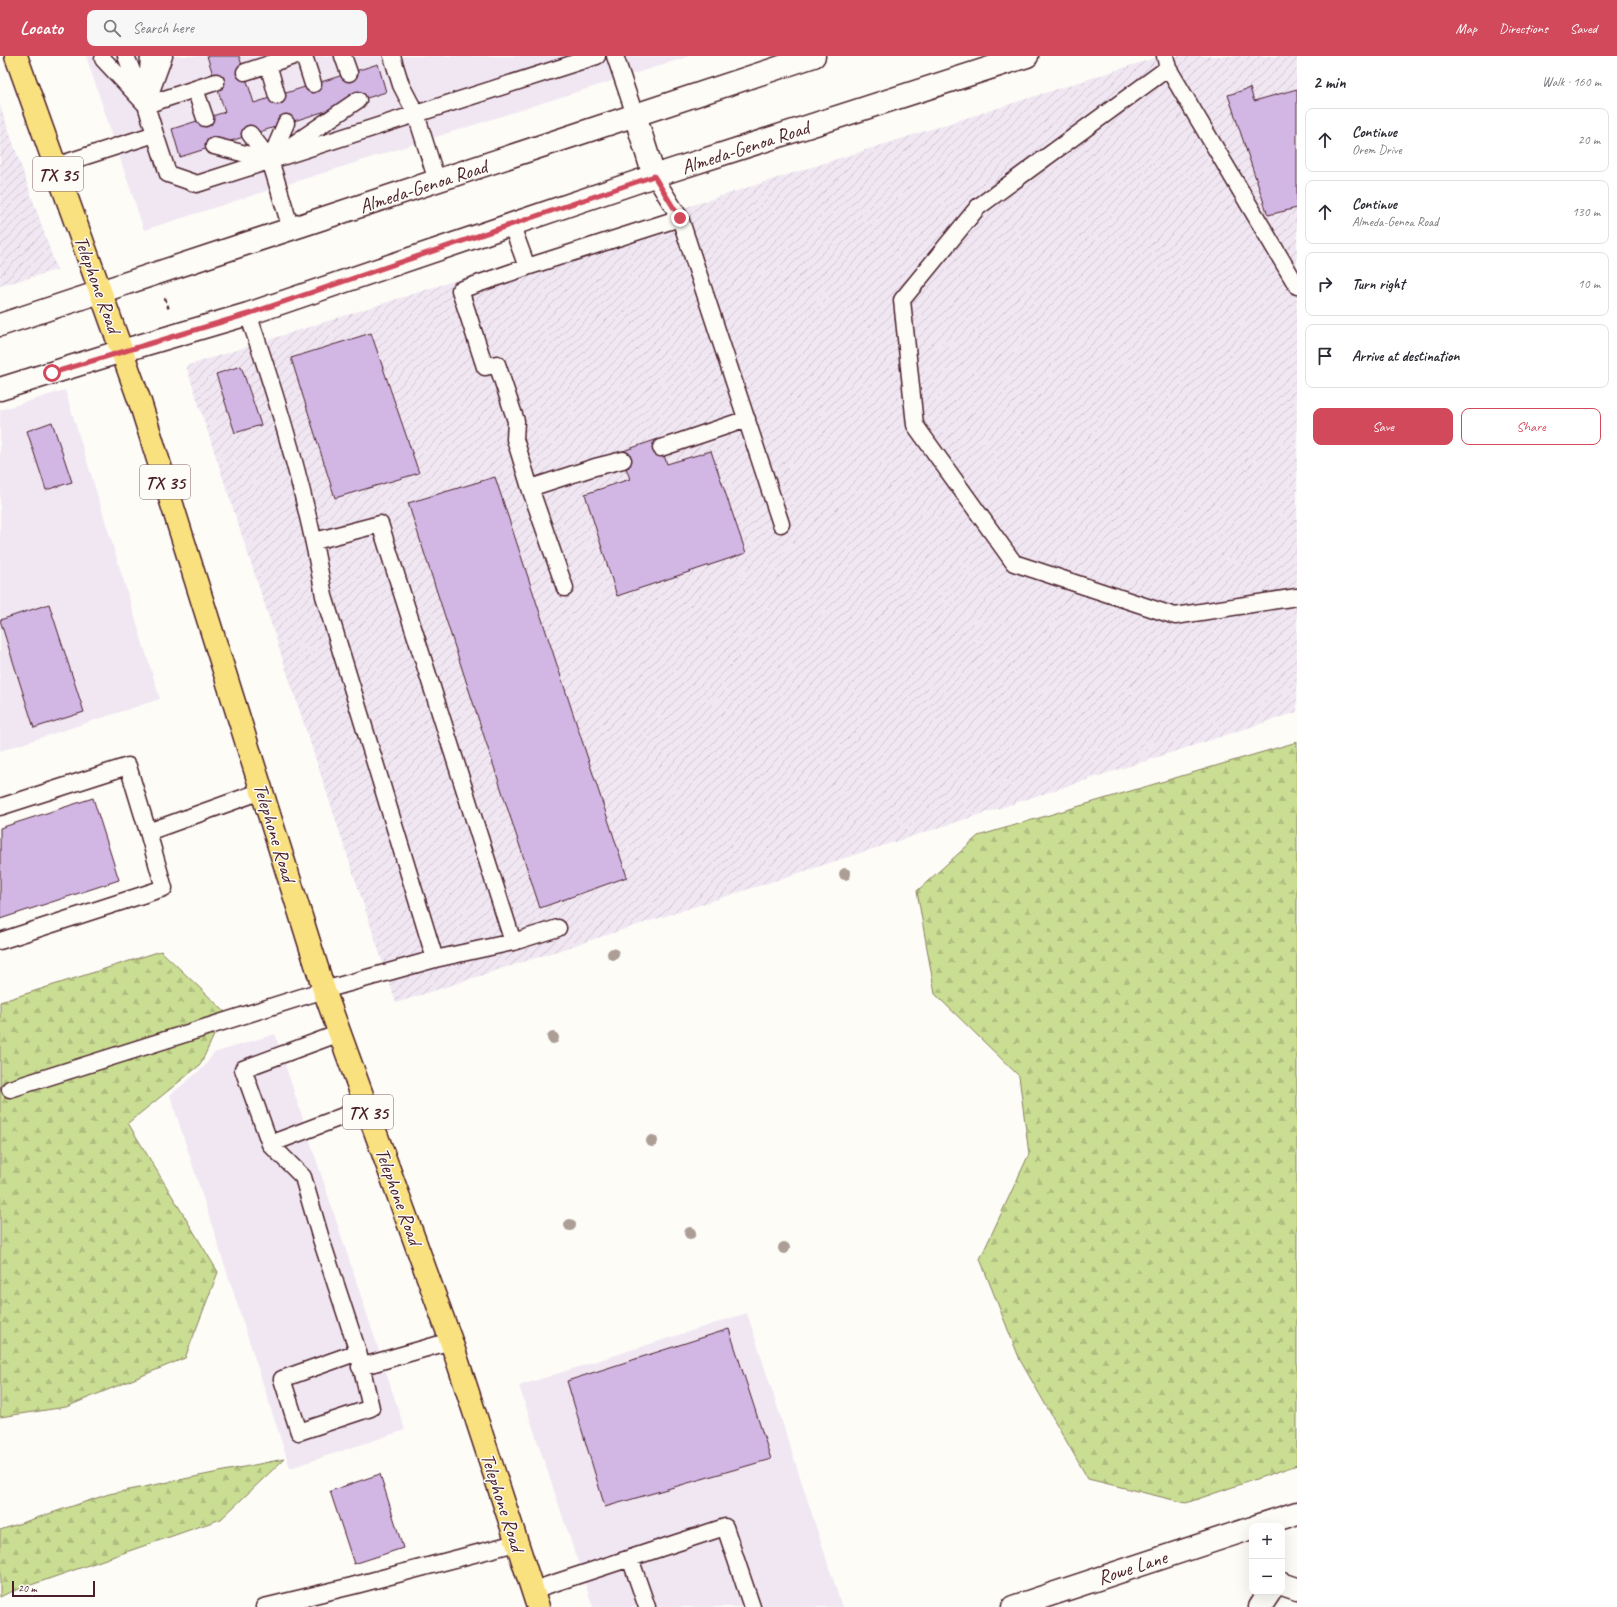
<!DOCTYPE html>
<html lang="en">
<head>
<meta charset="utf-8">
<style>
	body { margin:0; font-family:Caveat,sans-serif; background:#f7f7f7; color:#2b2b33 }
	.controls { position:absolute; right:12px; bottom:12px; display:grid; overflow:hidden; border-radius:8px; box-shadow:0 4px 16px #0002 }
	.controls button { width:36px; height:36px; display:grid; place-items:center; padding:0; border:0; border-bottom:1px solid #e1e1e2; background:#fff; color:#2b2b33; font:20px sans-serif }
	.scale { position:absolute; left:12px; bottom:10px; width:83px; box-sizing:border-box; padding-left:4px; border:2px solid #4a1f2b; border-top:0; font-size:11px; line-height:14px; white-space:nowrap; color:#4a1f2b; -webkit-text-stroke:3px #fdfcf7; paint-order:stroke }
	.stop { position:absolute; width:12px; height:12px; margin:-9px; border:3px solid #d1495b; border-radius:50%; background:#fff }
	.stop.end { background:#d1495b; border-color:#fff; box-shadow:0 1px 4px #0008 }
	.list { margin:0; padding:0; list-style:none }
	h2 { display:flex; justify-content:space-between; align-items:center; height:52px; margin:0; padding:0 16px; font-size:17px }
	h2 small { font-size:13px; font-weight:400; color:#7c7c81 }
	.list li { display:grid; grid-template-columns:26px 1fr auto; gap:12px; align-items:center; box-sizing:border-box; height:64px; margin:0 8px 8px; padding:0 8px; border:1px solid #e1e1e2; border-radius:8px }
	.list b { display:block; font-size:15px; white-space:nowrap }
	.list p { margin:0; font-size:13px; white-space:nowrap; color:#7c7c81 }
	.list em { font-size:13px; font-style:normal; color:#7c7c81 }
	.actions { display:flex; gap:8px; padding:12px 16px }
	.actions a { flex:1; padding:9px 0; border:1px solid #d1495b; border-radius:8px; text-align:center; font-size:14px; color:#d1495b }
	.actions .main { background:#d1495b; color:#fff }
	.icon { flex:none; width:22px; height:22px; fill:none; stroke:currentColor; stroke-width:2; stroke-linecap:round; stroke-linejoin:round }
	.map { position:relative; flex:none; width:1297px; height:1551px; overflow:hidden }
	header { display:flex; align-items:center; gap:24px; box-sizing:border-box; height:56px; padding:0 20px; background:#d1495b; color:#fff }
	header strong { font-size:19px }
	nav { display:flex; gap:22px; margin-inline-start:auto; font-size:14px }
	.search { width:280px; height:36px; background:#f7f7f7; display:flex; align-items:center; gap:10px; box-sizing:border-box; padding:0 14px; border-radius:8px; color:#7c7c81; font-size:15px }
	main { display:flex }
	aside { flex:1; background:#fff }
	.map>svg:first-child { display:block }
</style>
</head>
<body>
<header>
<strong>Locato</strong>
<div class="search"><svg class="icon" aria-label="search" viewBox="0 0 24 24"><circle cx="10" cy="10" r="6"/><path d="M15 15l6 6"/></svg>Search here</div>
<nav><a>Map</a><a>Directions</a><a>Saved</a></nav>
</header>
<main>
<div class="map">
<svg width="1297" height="1551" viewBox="0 0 1297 1551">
	<defs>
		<pattern id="industrial-furrows" width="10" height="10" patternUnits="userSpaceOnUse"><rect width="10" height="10" fill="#f0e7f2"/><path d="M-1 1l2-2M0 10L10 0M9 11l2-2" fill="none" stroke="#cfc6d0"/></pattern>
		<pattern id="forest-firs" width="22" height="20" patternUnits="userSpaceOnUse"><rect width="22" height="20" fill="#cade93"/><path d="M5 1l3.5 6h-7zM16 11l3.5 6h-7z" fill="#afbe7f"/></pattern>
	</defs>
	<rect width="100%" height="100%" fill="#fdfcf7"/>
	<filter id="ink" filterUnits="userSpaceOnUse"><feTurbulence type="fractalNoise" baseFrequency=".025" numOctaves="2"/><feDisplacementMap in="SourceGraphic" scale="8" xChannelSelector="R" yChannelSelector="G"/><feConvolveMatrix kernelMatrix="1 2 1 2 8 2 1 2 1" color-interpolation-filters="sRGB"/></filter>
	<g filter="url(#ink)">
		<path fill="#f0e7f2" d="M 86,0 L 690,0 L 144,174 Z
			M 65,334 L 160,643 L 0,695 L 0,354 Z
			M 275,978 L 405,1374 L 290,1412 L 170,1039 L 203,1012 L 214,997 Z
			M 747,1257 L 842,1551 L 593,1551 L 519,1330 Z"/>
		<path fill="url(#industrial-furrows)" d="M 1161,0 L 1297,0 L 1297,656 L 396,947 L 186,310 Z
			M 0,49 L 57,214 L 0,230 Z"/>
		<path fill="url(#forest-firs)" stroke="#8a7e5f" d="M 1297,686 L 1297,1409 L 1186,1447 L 1088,1423 L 1020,1304 L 980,1203 L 1029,1098 L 1019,1020 L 935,938 L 917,835 L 978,780 Z
			M 161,895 L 225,956 L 200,1009 L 128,1067 L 218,1216 L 185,1302 L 66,1351 L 0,1361 L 0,946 Z
			M 284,1403 L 221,1463 L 8,1537 L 0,1541 L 0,1474 L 109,1438 Z"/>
		<path fill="#d2b7e5" stroke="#4a1f2b" d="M 207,0 L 239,0 L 254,47 L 378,8 L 386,36 L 180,101 L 172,73 L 225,56 Z
			M 1250,32 L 1254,45 L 1297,33 L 1297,152 L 1268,159 L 1228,39 Z
			M 371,277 L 419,417 L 335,442 L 291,302 Z
			M 241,310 L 261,369 L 235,377 L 216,318 Z
			M 52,366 L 72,426 L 46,434 L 27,375 Z
			M 658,383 L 667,408 L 711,395 L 746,497 L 617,540 L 585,438 L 630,423 L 620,396 Z
			M 495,421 L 627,821 L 540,852 L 408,447 Z
			M 49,548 L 84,656 L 34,672 L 0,564 Z
			M 93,742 L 119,824 L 0,863 L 0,772 Z
			M 729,1273 L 771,1403 L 605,1451 L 567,1325 Z
			M 380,1418 L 403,1492 L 354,1508 L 330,1435 Z"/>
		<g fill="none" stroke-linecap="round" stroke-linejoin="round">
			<defs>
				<path id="service" d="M 126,0 L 142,40
					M 304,0 L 313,28
					M 343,0 L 349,17
					M 392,0 L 401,29 L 416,58 L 437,125
					M 615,0 L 635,59
					M 1165,0 L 1168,12 L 1297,230
					M 103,3 L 146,49
					M 268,8 L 277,40
					M 1168,12 L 978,151 L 902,244 L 915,369 L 1014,507 L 1175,560 L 1297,541
					M 245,16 L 294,0
					M 147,31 L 149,0
					M 195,33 L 205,62
					M 146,49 L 164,0
					M 155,78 L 146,49 L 216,26
					M 250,78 L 270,104 L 291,173
					M 214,90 L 270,104 L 358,44
					M 270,104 L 286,67
					M 55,110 L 155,78 L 168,118 L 197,128 L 597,0
					M 680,162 L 781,468
					M 512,170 L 527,211 L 680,162 L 654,120
					M 527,211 L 460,234 L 485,311 L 497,308 L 516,365 L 515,383 L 530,432 L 565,532
					M 248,258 C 280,350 308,444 324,540 L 435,903
					M 661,392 L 747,363
					M 530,432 L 595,411 L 623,404
					M 315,485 L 380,468 L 513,886
					M 0,751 L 128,710 L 148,776 L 164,832 L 0,885
					M 148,776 L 262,735
					M 340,977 L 243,1013 L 270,1088 L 367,1051
					M 10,1033 L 324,934 L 435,903 L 513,886 L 558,872
					M 270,1088 L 303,1121 L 321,1183 L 358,1296 L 371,1352 L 299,1376 L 282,1323 L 358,1296
					M 360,1311 L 451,1285
					M 630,1502 L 647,1551
					M 533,1534 L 725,1471 L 752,1551
					M 264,1551 L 352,1530 L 516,1487"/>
				<path id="minor" d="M 1257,1470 L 1297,1457
					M 1282,1528 L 1297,1533
					M 1013,1551 L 1252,1472
					M 1260,1551 L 1270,1536"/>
				<path id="secondary" d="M 635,59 L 654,120
					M 0,269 L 814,0
					M 0,333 L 122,295 L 248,258 L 654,120 L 1027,0"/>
				<path id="primary" d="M 16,0 L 140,346 L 324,934 L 451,1285 L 538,1551"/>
			</defs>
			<use href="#service" stroke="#4a1f2b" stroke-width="19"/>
			<use href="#minor" stroke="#4a1f2b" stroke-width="25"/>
			<use href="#secondary" stroke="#4a1f2b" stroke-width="25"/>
			<use href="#primary" stroke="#4a1f2b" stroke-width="25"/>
			<path stroke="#4a1f2b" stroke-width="2.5" stroke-dasharray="4 3" stroke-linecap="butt" d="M 165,242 L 169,254"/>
			<use href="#service" stroke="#fdfcf7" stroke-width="16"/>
			<use href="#minor" stroke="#fdfcf7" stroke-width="22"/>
			<use href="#secondary" stroke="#fdfcf7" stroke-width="22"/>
			<use href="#primary" stroke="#fae180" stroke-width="22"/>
		</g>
		<g fill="#ac9d95">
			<circle cx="845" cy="818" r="6"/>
			<circle cx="613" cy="898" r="6"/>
			<circle cx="553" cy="982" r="6"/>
			<circle cx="652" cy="1085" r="6"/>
			<circle cx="570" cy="1169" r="6"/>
			<circle cx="690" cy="1177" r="6"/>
			<circle cx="784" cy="1192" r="6"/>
		</g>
	</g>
	<g fill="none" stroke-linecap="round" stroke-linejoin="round" filter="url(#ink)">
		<path stroke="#d1495b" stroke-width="5" d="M 52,317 L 248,258 L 654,120 L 680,162"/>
	</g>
	<g text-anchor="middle" stroke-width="3" stroke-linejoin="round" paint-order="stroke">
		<g fill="#fdfcf7" stroke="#806168" stroke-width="1">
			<rect x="33" y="101" width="50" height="34" rx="3"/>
			<rect x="140" y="409" width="50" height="34" rx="3"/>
			<rect x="343" y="1039" width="50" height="34" rx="3"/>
		</g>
		<g font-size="19" font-weight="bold" fill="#4a1f2b">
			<text x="58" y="125">TX 35</text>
			<text x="165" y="433">TX 35</text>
			<text x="368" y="1063">TX 35</text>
		</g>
		<g font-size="20" fill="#4a1f2b" stroke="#fdfcf7">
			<text transform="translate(745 91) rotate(-18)" y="7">Almeda-Genoa Road</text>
			<text transform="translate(423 130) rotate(-18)" y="7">Almeda-Genoa Road</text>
			<text transform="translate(98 228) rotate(70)" y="7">Telephone Road</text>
			<text transform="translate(275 776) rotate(73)" y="7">Telephone Road</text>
			<text transform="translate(399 1140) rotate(70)" y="7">Telephone Road</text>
			<text transform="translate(503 1446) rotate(72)" y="7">Telephone Road</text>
			<text transform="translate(1132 1511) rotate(-18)" y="7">Rowe Lane</text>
		</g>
	</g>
</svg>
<div class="controls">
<button>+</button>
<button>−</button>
</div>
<div class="scale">20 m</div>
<div class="stop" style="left:52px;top:317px"></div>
<div class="stop end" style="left:680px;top:162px"></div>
</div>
<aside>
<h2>2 min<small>Walk · 160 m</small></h2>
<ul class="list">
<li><svg class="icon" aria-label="ahead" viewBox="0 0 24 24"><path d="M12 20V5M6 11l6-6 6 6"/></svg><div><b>Continue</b><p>Orem Drive</p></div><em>20 m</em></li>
<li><svg class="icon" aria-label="ahead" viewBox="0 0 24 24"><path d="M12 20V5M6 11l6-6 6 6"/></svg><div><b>Continue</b><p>Almeda-Genoa Road</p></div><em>130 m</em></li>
<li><svg class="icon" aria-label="right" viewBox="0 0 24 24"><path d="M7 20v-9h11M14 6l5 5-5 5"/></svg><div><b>Turn right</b></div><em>10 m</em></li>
<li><svg class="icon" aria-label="arrive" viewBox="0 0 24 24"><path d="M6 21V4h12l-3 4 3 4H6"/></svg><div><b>Arrive at destination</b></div></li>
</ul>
<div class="actions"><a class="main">Save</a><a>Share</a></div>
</aside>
</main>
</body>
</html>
